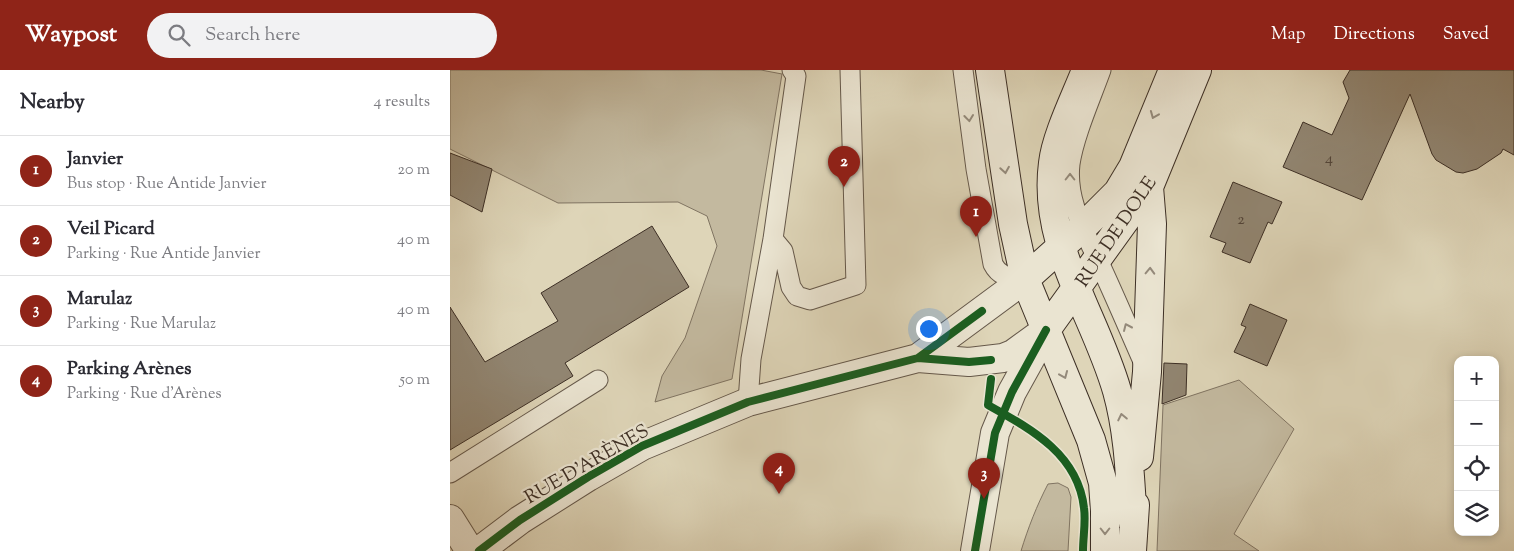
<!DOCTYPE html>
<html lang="en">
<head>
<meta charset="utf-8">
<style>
	body { margin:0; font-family:"Sorts Mill Goudy",serif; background:#f2f2f3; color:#2b2b33 }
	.controls { position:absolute; right:15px; bottom:15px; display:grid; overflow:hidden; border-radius:10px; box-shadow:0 2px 8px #0003 }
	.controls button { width:45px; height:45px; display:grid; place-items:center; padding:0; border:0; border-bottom:1px solid #e1e1e2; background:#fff; color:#2b2b33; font:25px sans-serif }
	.you { position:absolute; left:478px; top:258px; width:18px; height:18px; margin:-12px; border:4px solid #fff; border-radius:50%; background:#1a73e8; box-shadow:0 0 0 8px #1a73e833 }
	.badge { display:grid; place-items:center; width:32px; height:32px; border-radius:50%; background:#8f2418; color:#fff; font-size:16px; font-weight:700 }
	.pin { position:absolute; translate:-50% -41px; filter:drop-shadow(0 1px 2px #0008) }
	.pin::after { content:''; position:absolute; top:26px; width:18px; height:15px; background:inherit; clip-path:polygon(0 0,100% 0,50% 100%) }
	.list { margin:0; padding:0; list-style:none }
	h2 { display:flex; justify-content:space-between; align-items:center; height:65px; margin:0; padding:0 20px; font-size:21px }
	h2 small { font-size:16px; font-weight:400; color:#7c7c81 }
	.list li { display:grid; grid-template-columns:32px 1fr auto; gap:15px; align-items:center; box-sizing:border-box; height:70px; padding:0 20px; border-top:1px solid #e1e1e2 }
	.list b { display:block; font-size:19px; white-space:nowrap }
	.list p { margin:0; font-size:16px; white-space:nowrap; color:#7c7c81 }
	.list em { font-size:16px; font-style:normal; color:#7c7c81 }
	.icon { flex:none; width:28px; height:28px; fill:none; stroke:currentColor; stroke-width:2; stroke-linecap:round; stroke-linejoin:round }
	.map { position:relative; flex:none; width:1064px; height:481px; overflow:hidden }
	header { display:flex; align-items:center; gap:30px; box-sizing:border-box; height:70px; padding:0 25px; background:#8f2418; color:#fff }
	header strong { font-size:24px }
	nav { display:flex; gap:28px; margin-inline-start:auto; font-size:18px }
	.search { width:350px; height:45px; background:#f2f2f3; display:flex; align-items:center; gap:12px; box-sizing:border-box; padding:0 18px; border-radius:28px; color:#7c7c81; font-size:19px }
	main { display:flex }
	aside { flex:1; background:#fff }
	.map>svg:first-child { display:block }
</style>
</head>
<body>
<header>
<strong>Waypost</strong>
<div class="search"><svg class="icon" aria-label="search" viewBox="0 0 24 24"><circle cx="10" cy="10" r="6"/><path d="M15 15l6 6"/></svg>Search here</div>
<nav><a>Map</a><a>Directions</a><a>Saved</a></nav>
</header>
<main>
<aside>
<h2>Nearby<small>4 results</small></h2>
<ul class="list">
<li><span class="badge">1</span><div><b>Janvier</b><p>Bus stop · Rue Antide Janvier</p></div><em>20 m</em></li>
<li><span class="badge">2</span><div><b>Veil Picard</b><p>Parking · Rue Antide Janvier</p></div><em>40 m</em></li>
<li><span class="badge">3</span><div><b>Marulaz</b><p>Parking · Rue Marulaz</p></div><em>40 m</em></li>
<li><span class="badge">4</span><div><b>Parking Arènes</b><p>Parking · Rue d'Arènes</p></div><em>50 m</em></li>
</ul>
</aside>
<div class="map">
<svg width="1064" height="481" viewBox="0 0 1064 481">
	<rect width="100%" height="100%" fill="#ded5b8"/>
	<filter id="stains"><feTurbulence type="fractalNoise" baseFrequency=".004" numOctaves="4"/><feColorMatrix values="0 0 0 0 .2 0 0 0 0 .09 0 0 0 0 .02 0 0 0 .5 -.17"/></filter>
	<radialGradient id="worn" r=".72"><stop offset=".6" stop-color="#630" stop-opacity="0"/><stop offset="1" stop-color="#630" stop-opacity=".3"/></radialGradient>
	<path fill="#c3b99f" stroke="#807462" d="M 0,0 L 311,0 L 332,4 L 282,309 L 205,332 L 212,306 L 235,268 L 267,176 L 257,146 L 228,132 L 108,133 L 0,79 Z
		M 789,310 L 844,359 L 784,464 L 809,481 L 707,481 L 713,335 Z
		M 608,413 L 618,418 L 621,427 L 618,481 L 571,481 C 578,458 587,435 598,414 Z"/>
	<path fill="#918571" stroke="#3d2f25" d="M 900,0 L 1064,0 L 1064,85 L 1053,79 L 1051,83 L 1027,99 L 1013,103 L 1006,102 L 986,90 L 982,84 L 960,24 L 912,130 L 833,97 L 853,52 L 882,65 L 899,28 L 893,12 Z
		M 0,83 L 42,99 L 32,142 L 0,125 Z
		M 783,112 L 832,132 L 822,154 L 818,152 L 800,193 L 772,182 L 776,173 L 760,167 Z
		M 202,156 L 239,217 L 115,293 L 123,306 L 0,380 L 0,237 L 35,292 L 108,251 L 91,223 Z
		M 800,234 L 837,250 L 817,296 L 784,282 L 796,257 L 791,255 Z
		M 714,293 L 737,294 L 736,325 L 712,334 Z"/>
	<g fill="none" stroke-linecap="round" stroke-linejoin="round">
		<defs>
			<path id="lane" d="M 513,0 L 526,99 L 543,194 C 550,208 561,207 575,209
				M 651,0 C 641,28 624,66 620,94 C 616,129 633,158 647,188 C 664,224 679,260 695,296
				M 323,169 L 333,181 L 341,217 L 347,226 L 360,230 L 406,215 L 400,0
				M 298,332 L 301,289 L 323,169 L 346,6 L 342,0
				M 0,403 L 148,310"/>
			<path id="street" d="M 468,288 L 575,209
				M 0,449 L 20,481
				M 29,481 L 70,450 L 138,407 L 192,376 L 298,332 L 468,288 L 519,292 L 553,288 L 563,284 L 596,260
				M 525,481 L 545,363 L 562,322 L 593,266"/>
			<path id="secondary" d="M 540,0 L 563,154 L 575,209 L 641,370 L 653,413 L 655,441 L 655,481
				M 636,0 C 626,26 606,66 603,93 C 592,176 645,244 667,321 C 679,364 680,409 683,453
				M 575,209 L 632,158 L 668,122 L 683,97 L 723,0
				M 596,260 L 699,117 L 747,0
				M 689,387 L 697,302 L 702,154 L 699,117
				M 682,481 L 685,435"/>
		</defs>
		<use href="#lane" stroke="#65584a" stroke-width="21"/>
		<use href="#street" stroke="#65584a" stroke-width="30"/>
		<use href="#secondary" stroke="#3d2f25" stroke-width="30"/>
		<use href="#lane" stroke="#eae4d1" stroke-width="19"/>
		<use href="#street" stroke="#eae4d1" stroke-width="28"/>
		<use href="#secondary" stroke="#eae4d1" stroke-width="28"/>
		<defs>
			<path id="cycleway" d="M 468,288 L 532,241
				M 541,309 L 538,335 C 581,359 628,384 634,438 C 636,452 633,467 633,481
				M 29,481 L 70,450 L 138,407 L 192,376 L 298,332 L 468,288 L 519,292 L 541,290
				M 525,481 L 545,363 L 562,322 L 596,260"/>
		</defs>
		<use href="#cycleway" stroke="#eae4d1" stroke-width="11"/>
		<use href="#cycleway" stroke="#1b5e20" stroke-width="8"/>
	</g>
	<defs><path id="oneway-chevron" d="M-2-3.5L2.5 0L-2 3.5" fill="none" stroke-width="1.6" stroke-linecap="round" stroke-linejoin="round" transform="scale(1.25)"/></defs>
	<g stroke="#948a7b">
		<use href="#oneway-chevron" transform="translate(704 45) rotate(112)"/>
		<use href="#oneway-chevron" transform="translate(519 48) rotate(83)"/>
		<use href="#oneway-chevron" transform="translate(555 100) rotate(81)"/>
		<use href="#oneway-chevron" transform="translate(620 107) rotate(-90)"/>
		<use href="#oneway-chevron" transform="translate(700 201) rotate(-88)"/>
		<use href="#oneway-chevron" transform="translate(677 257) rotate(-114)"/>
		<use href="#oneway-chevron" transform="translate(614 305) rotate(67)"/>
		<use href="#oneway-chevron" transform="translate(672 347) rotate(-102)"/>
		<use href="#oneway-chevron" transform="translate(655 461) rotate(90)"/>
	</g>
	<g text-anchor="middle" stroke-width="4.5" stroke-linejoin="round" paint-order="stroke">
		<g font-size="16" fill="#524438">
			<text x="879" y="93">4</text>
			<text x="791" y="154">2</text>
		</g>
		<g font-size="19" fill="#3d2f25" stroke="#eae4d1">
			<text transform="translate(665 161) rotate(-56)" y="7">RUE DE DOLE</text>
			<text transform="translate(136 393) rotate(-30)" y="7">RUE D'ARÈNES</text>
		</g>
	</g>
	<rect width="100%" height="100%" filter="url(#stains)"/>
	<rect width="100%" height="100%" fill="url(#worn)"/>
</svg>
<div class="controls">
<button>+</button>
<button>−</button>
<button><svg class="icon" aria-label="locate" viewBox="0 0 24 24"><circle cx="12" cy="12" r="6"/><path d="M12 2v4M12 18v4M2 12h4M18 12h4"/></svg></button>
<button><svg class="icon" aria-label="layers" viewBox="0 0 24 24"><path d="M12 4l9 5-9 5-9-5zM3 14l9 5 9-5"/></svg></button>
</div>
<div class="you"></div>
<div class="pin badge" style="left:526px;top:167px">1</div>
<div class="pin badge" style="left:394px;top:117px">2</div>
<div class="pin badge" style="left:534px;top:429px">3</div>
<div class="pin badge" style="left:329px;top:424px">4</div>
</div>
</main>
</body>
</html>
